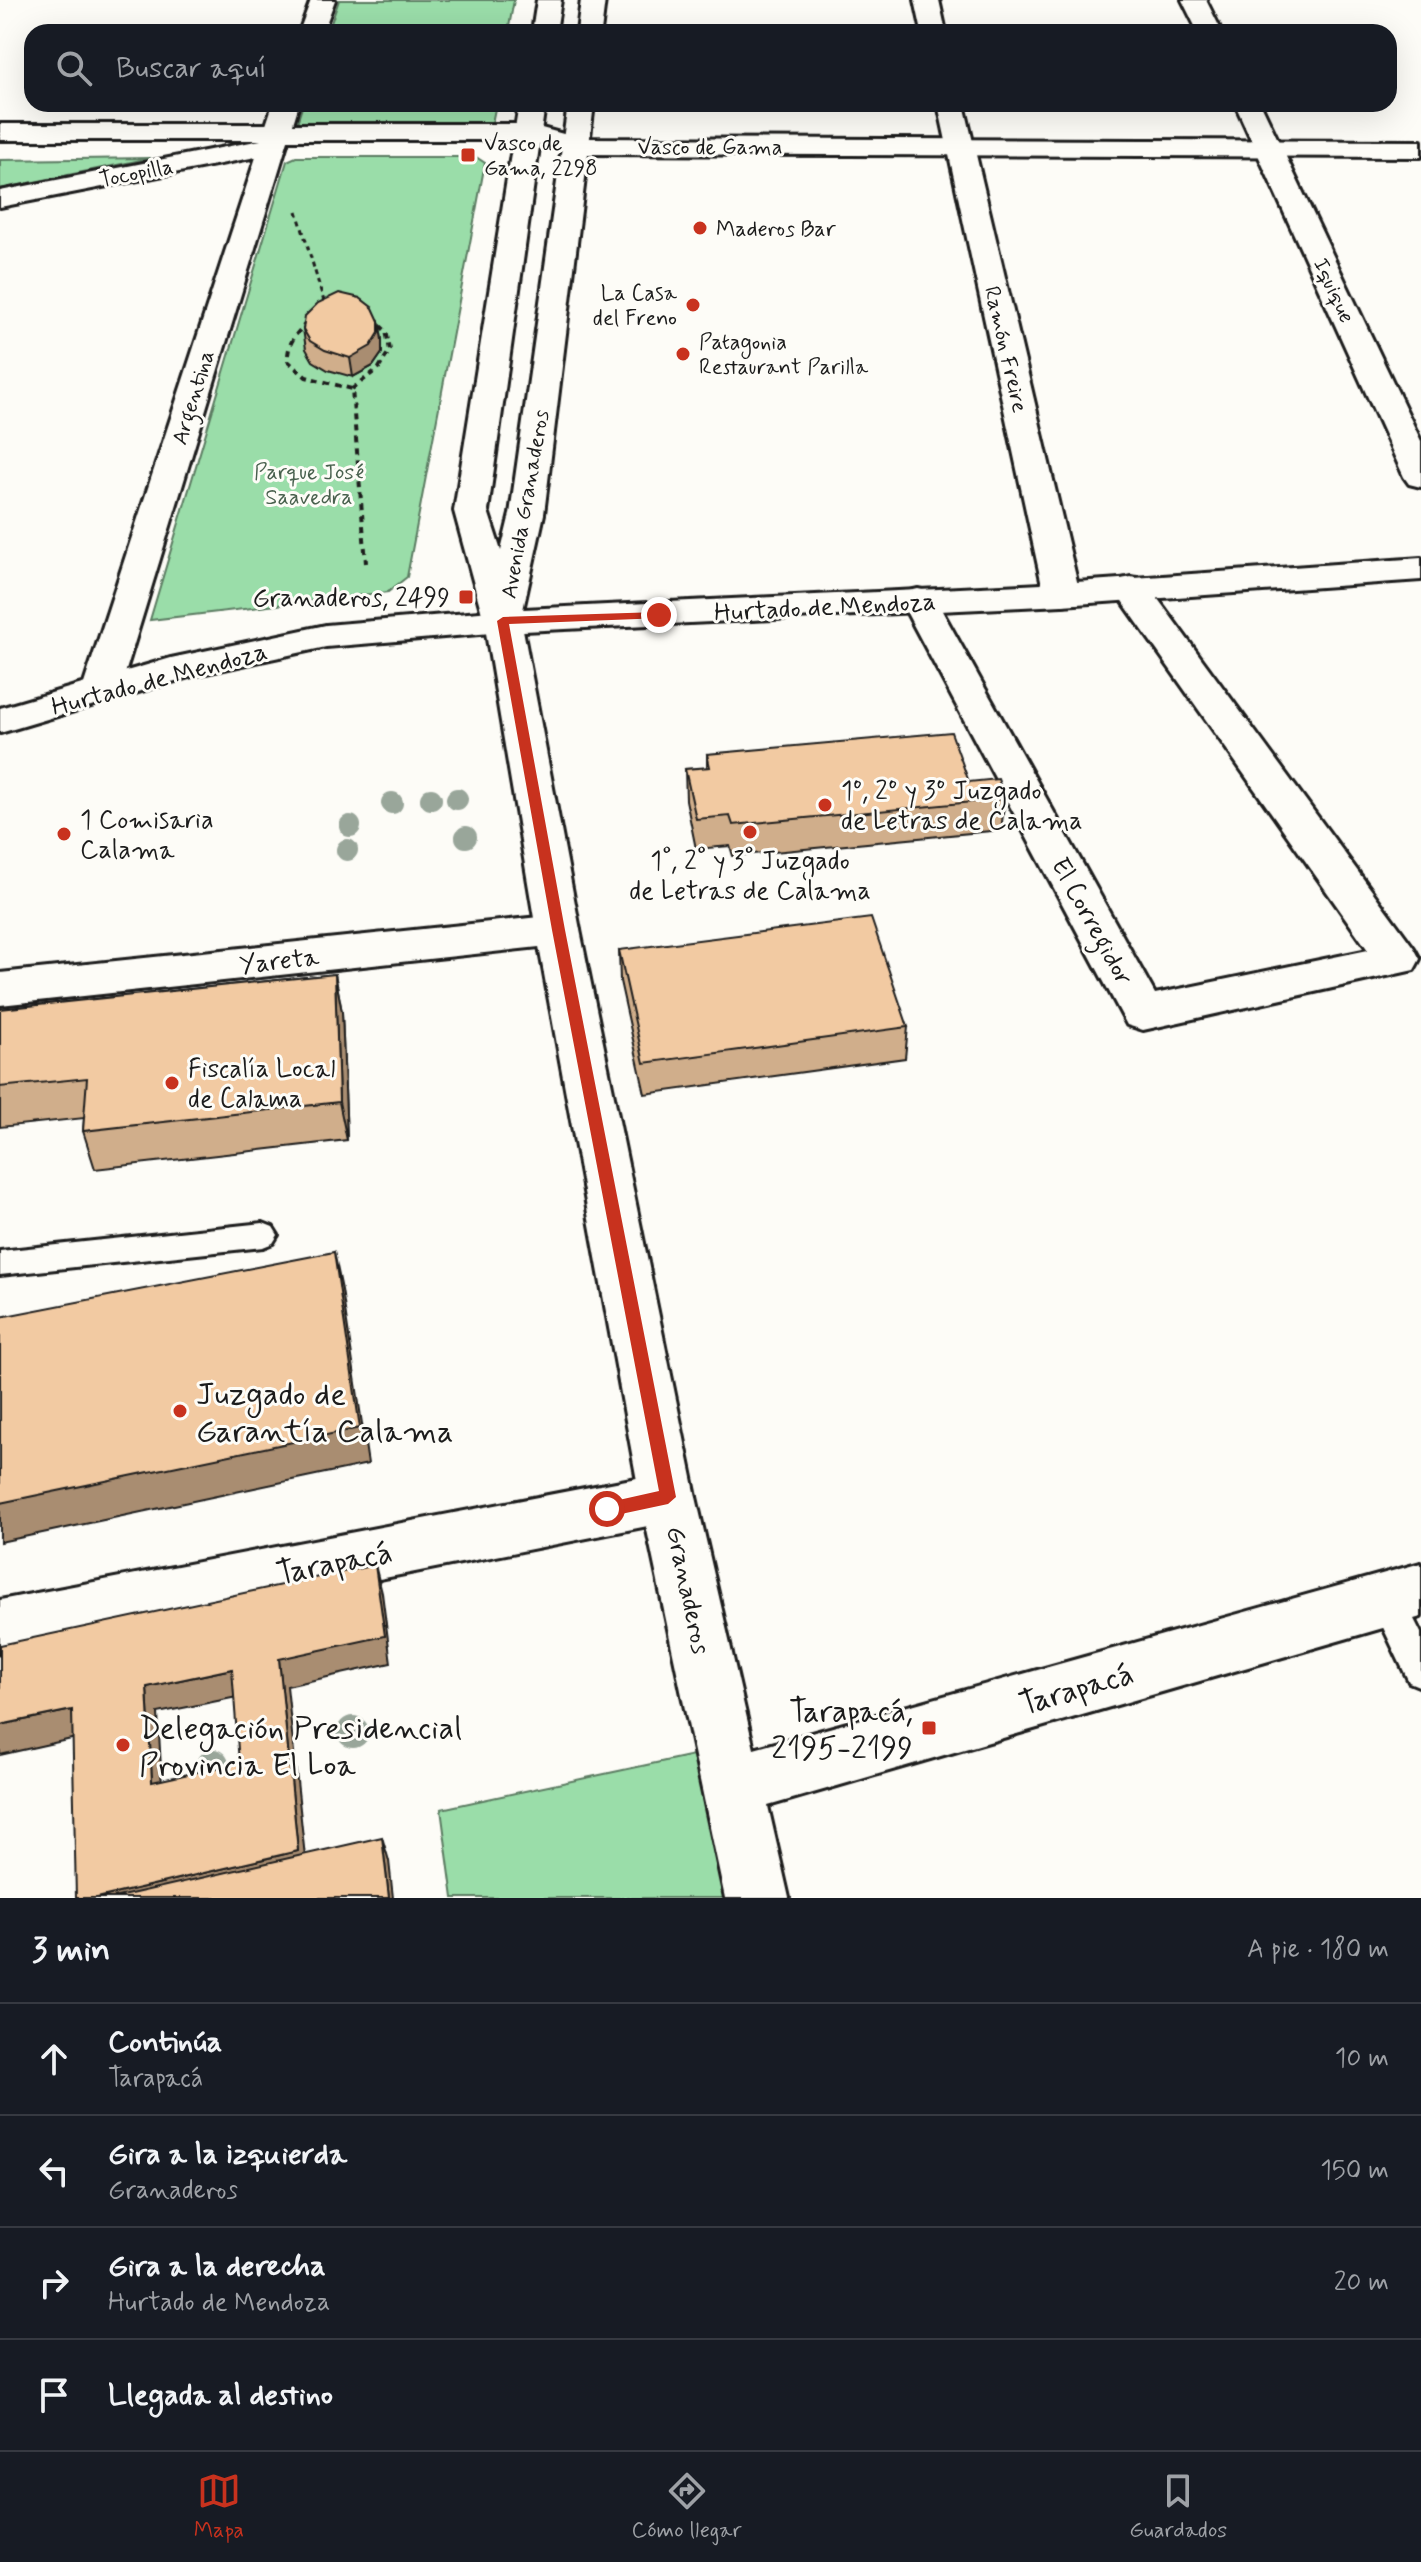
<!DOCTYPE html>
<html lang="es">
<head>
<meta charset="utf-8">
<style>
	body { margin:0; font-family:Mynerve,sans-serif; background:#20242c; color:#f1f3f6 }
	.stop { position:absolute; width:24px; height:24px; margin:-18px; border:6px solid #c8321e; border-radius:50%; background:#fff }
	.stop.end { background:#c8321e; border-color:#fff; box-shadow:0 2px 8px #0008 }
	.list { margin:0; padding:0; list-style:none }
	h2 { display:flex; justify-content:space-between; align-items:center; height:104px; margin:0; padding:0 32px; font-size:34px }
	h2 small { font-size:26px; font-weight:400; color:#9ea1a6 }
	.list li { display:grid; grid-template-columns:52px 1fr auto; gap:24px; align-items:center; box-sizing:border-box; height:112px; padding:0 32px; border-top:2px solid #363941 }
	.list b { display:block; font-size:30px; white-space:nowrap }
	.list p { margin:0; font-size:26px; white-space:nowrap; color:#9ea1a6 }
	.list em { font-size:26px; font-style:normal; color:#9ea1a6 }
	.icon { flex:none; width:44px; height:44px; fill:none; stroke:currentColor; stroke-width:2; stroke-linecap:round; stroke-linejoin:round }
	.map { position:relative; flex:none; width:1421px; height:1898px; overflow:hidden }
	.search { position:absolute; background:#171b24; box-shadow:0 8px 32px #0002; left:24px; right:24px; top:24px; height:88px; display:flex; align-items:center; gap:20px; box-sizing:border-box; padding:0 28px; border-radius:24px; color:#9ea1a6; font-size:30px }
	.sheet { height:552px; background:#171b24 }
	nav { display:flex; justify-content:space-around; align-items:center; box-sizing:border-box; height:112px; border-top:2px solid #363941; background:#171b24; font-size:22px; color:#9ea1a6 }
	nav a { display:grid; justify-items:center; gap:4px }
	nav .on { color:#c8321e }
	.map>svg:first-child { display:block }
</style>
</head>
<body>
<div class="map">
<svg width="1421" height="1898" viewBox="0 0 1421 1898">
	<rect width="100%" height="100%" fill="#fdfcf7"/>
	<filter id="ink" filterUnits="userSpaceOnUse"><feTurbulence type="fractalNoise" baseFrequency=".0125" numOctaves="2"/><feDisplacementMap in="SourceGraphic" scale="16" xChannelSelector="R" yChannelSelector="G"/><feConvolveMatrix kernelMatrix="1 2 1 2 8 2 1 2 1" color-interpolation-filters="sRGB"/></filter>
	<g filter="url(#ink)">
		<path fill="#9adda9" stroke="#5b7c62" stroke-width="2" d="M 339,0 L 514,0 L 508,32 L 328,32 Z
			M 303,104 L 496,104 L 492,123 L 297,123 Z
			M 296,157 L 476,157 L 485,163 L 407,577 L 388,592 L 150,620 L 287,161 Z
			M 151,158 L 0,189 L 0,160 Z
			M 698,1754 L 729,1898 L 453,1898 L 441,1809 Z"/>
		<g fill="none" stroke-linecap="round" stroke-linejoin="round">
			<defs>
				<path id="service" d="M 263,1223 L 273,1227 L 278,1235 L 273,1243 L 263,1247 L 0,1275 L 0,1251 Z
					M 1387,1584 L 1399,1589 L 1421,1633 L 1421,1687 L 1409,1682 L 1370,1600 L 1375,1589 Z"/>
				<path id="minor" d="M 311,0 L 335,0 L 323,32 L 299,32 Z
					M 915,0 L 939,0 L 946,32 L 922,32 Z
					M 1182,0 L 1206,0 L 1222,32 L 1198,32 Z
					M 273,104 L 299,104 L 120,690 L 115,698 L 101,702 L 87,698 L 82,690 L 256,157 L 0,207 L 0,191 L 261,140 Z
					M 938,104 L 964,104 L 1080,594 L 1075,602 L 1062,605 L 1049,602 L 1044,594 Z
					M 1235,104 L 1261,104 L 1421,441 L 1421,487 L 1409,484 L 1404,477 Z
					M 1131,577 L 1144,580 L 1414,948 L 1420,959 L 1414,970 L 1143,1030 L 1127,1025 L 900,600 L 905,592 L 918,589 L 931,592 L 936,600 L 1155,994 L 1368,950 L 1113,588 L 1118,580 Z
					M 558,915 L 573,919 L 580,930 L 573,941 L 558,945 L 0,1005 L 0,973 Z"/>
				<path id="tertiary" d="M 0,124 L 527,124 L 578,138 L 1421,141 L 1421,157 L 577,154 L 526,140 L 0,140 Z
					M 668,1472 L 688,1479 L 696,1497 L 688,1515 L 668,1522 L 0,1654 L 0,1600 Z"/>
				<path id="secondary" d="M 1421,558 L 1421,580 L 1062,605 L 503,632 L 326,647 L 192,676 L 0,733 L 0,708 L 171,658 L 326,625 L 503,610 L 1062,583 Z"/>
				<path id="primary" d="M 537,0 L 561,0 L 556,32 L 532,32 Z
					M 581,0 L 605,0 L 601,32 L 577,32 Z
					M 519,104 L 545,104 L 488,511 L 501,551 L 510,514 L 568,104 L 594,104 L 544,514 L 521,619 L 580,930 L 696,1497 L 754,1749 L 1421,1563 L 1421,1617 L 768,1806 L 789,1898 L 725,1898 L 640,1497 L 536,930 L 484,621 L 454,511 Z"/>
			</defs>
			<use href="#service" stroke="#1c1c1c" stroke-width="6"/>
			<use href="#minor" stroke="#1c1c1c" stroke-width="6"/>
			<use href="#tertiary" stroke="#1c1c1c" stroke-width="6"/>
			<use href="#secondary" stroke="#1c1c1c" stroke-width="6"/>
			<use href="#primary" stroke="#1c1c1c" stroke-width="6"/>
			<path stroke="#1c1c1c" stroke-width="3" stroke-dasharray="5 4" stroke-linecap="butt" d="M 297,211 L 325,305"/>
			<path stroke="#1c1c1c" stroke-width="4" stroke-dasharray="6 5" stroke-linecap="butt" d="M 307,322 C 296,334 287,343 288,361 L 306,377 L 352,389 L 366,563
				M 352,389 L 379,368 L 390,350 L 386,331 L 375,321"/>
			<use href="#service" fill="#fdfcf7" fill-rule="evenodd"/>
			<use href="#minor" fill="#fdfcf7" fill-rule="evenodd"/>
			<use href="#tertiary" fill="#fdfcf7" fill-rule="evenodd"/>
			<use href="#secondary" fill="#fdfcf7" fill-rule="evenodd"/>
			<use href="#primary" fill="#fdfcf7" fill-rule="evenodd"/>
		</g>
		<g fill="#99a69a">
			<circle cx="431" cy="799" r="11"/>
			<circle cx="457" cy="799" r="11"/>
			<circle cx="392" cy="803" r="11"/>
			<circle cx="350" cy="826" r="11"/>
			<circle cx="466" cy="837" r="11"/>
			<circle cx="347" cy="850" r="11"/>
			<circle cx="353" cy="1732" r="16"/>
			<circle cx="213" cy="1765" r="16"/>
		</g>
		<path fill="#d0ae8b" stroke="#1c1c1c" stroke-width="2" d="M 379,321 L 382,340 L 382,353 L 373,366 L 353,377 L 328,370 L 313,361 L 306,349 L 303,329 Z
			M 707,754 L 1005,799 L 1001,830 L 733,856 L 730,846 L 696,849 L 686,800 L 685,769 L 707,768 Z
			M 619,950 L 908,1027 L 905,1058 L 645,1094 L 620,981 Z
			M 335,974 L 342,1012 L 347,1140 L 95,1169 L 83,1131 L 84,1118 L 0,1127 L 0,1009 Z"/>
		<path fill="#a98d71" stroke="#1c1c1c" stroke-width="2" d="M 379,321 L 382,340 L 382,353 L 373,366 L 353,377 L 350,358 Z
			M 335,974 L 342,1012 L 347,1140 L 339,1102 Z
			M 334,1252 L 342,1290 L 368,1464 L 0,1542 L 0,1503 Z
			M 375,1565 L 382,1593 L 391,1663 L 287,1686 L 307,1876 L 212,1898 L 97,1898 L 298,1851 L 279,1659 Z
			M 232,1669 L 242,1696 L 158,1713 L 163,1807 L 152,1782 L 147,1687 Z
			M 72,1710 L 85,1736 L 0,1755 L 0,1725 Z
			M 382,1837 L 389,1861 L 393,1898 L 389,1898 Z"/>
		<path fill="#f2caa2" stroke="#1c1c1c" stroke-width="2" fill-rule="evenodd" d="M 339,293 L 360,298 L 373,308 L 379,321 L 379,333 L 371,346 L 350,358 L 325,350 L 310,341 L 303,329 L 305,316 L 318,303 Z
			M 951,732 L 969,782 L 998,779 L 1005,799 L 733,825 L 730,816 L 696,819 L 685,769 L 710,767 L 707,754 Z
			M 871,918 L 908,1027 L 644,1063 L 619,950 Z
			M 335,974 L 339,1102 L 83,1131 L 87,1078 L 0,1087 L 0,1009 Z
			M 334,1252 L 360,1428 L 0,1503 L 0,1317 Z
			M 375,1565 L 385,1636 L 279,1659 L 298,1851 L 97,1898 L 76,1898 L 72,1710 L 0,1725 L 0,1645 ZM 232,1669 L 239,1763 L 152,1782 L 147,1687 Z
			M 382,1837 L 389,1898 L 113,1898 Z"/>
	</g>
	<path fill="#c8321e" d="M 659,612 L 663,613 L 663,618 L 509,624 L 565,930 L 676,1497 L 668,1504 L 607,1517 L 599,1509 L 601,1504 L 659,1491 L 552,930 L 497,621 L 503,617 Z"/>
	<g fill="#c8321e" stroke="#fdfcf7" stroke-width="3">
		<rect x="460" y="147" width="16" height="16" rx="4"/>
		<circle cx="700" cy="228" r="8"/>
		<circle cx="693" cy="305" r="8"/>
		<circle cx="683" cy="354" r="8"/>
		<rect x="458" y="589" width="16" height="16" rx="4"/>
		<circle cx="825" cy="805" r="8"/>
		<circle cx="750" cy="832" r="8"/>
		<circle cx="64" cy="834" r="8"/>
		<circle cx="172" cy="1083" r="8"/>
		<circle cx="180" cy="1411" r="8"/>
		<rect x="921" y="1720" width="16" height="16" rx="4"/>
		<circle cx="123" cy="1745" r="8"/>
	</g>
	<g text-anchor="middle" stroke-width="6" stroke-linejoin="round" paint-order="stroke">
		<g font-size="22" fill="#1c1c1c" stroke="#fdfcf7" text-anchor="start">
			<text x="484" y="150">Vasco de<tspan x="484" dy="25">Gama, 2298</tspan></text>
			<text x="716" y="236">Maderos Bar</text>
			<text x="677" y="300" text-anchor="end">La Casa<tspan x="677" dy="25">del Freno</tspan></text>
			<text x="699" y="349">Patagonia<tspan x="699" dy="25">Restaurant Parilla</tspan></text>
		</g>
		<g font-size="22" fill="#1c1c1c" stroke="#fdfcf7">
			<text x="710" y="154">Vasco de Gama</text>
			<text transform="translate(136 172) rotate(-11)" y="8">Tocopilla</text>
			<text transform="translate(1335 290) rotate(65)" y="8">Iquique</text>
			<text transform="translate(1007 349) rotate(77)" y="8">Ramón Freire</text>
			<text transform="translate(192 397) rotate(-73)" y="8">Argentina</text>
			<text transform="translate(524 504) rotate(-80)" y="8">Avenida Granaderos</text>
		</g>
		<g font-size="22" fill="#48604d" stroke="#fdfcf7">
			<text x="309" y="479">Parque José<tspan x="309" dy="25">Saavedra</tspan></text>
		</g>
		<g font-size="26" fill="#1c1c1c" stroke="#fdfcf7" text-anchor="start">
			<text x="450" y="606" text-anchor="end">Granaderos, 2499</text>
			<text x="841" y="799">1º, 2º y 3º Juzgado<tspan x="841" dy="30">de Letras de Calama</tspan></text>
			<text x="80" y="828">1 Comisaria<tspan x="80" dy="30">Calama</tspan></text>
			<text x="750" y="869" text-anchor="middle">1°, 2° y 3° Juzgado<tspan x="750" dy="30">de Letras de Calama</tspan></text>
			<text x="188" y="1077">Fiscalía Local<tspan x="188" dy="30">de Calama</tspan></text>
		</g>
		<g font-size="26" fill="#1c1c1c" stroke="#fdfcf7">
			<text transform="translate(825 606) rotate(-3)" y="9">Hurtado de Mendoza</text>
			<text transform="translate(159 678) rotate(-15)" y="9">Hurtado de Mendoza</text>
			<text transform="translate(1093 921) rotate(61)" y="9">El Corregidor</text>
			<text transform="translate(279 960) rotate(-6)" y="9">Yareta</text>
			<text transform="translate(689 1590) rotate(78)" y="9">Granaderos</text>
		</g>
		<g font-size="32" fill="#1c1c1c" stroke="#fdfcf7" text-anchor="start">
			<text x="196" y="1404">Juzgado de<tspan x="196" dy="37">Garantía Calama</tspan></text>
			<text x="913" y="1721" text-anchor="end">Tarapacá,<tspan x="913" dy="37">2195-2199</tspan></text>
			<text x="139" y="1738">Delegación Presidencial<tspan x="139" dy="37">Provincia El Loa</tspan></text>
		</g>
		<g font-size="32" fill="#1c1c1c" stroke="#fdfcf7">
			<text transform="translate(334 1562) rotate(-11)" y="11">Tarapacá</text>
			<text transform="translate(1076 1688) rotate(-16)" y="11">Tarapacá</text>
		</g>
	</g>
</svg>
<div class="stop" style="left:607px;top:1509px"></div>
<div class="stop end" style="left:659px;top:615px"></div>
<div class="search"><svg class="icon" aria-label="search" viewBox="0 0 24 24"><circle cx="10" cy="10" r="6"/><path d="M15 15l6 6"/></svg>Buscar aquí</div>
</div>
<section class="sheet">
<h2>3 min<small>A pie · 180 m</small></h2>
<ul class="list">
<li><svg class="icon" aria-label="ahead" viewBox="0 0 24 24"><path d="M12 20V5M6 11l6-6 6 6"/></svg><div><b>Continúa</b><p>Tarapacá</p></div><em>10 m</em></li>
<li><svg class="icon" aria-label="left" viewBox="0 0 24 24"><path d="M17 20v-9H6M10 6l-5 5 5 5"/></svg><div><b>Gira a la izquierda</b><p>Granaderos</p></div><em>150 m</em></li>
<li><svg class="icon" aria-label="right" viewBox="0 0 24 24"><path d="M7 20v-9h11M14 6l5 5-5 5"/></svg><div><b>Gira a la derecha</b><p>Hurtado de Mendoza</p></div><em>20 m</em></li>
<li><svg class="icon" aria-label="arrive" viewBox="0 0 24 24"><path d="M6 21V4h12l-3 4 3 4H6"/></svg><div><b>Llegada al destino</b></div></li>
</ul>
</section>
<nav>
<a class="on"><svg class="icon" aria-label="map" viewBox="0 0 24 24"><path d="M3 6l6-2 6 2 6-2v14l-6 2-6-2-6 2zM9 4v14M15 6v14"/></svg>Mapa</a>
<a><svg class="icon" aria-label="directions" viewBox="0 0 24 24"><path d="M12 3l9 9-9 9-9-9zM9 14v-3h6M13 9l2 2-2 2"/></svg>Cómo llegar</a>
<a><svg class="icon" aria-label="saved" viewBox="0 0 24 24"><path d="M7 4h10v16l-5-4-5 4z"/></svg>Guardados</a>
</nav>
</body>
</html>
